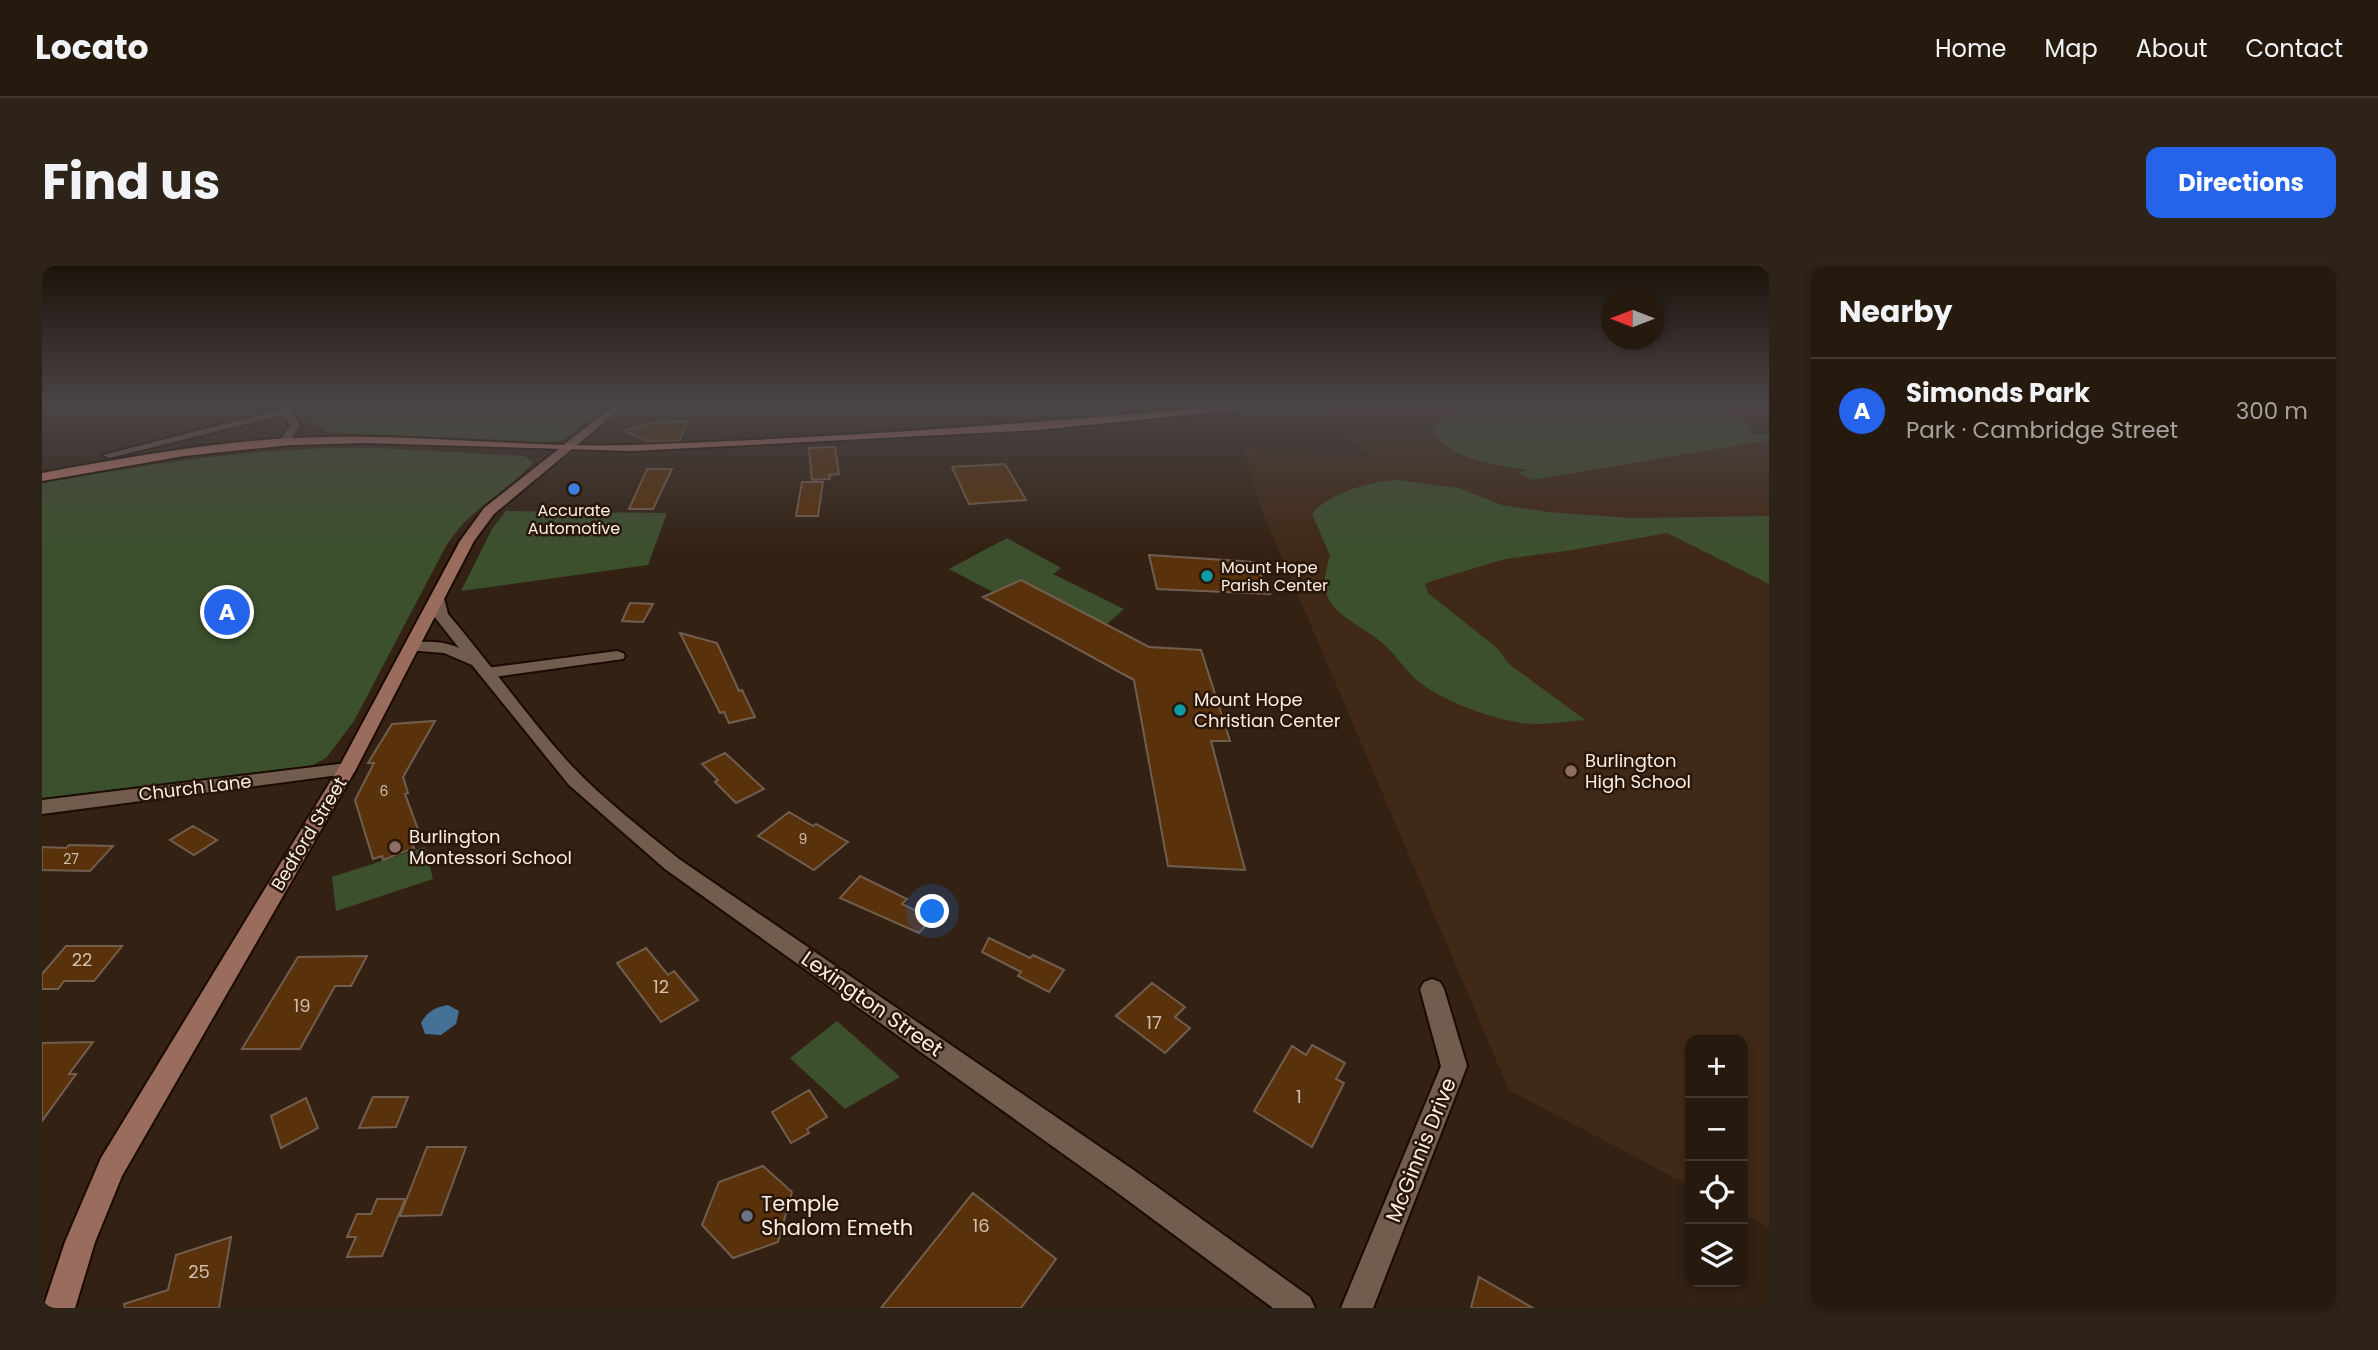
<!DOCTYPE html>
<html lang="en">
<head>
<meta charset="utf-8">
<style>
	body { margin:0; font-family:Poppins,sans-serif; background:#2e2318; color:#f1f3f6 }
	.controls { position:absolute; right:21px; bottom:21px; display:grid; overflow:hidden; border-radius:14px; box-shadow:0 4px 10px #0003 }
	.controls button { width:63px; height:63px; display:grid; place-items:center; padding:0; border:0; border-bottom:2px solid #42382f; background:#261a0f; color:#f1f3f6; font:35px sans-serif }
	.compass { position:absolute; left:1559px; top:21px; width:63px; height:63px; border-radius:50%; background:#261a0f; box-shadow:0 4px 10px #0003; rotate:270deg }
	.you { position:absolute; left:891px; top:646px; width:24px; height:24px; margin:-18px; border:5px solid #fff; border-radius:50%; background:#1a73e8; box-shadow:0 0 0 10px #1a73e833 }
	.badge { display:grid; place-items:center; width:46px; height:46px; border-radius:50%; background:#2563eb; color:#fff; font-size:23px; font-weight:700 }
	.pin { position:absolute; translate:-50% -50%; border:4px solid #fff; box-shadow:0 2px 7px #0006 }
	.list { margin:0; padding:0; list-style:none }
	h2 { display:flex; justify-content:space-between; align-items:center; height:91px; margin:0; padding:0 28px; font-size:30px }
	h2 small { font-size:23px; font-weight:400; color:#a4a19e }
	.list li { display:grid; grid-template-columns:46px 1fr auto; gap:21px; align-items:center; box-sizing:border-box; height:105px; padding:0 28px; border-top:2px solid #42382f }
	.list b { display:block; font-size:26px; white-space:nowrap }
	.list p { margin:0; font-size:23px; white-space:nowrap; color:#a4a19e }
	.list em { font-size:23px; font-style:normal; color:#a4a19e }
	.icon { flex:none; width:38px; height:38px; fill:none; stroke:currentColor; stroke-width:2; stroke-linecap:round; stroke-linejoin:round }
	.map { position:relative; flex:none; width:1727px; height:1042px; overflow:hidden; border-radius:14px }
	header { display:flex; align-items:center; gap:42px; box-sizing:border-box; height:98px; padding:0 35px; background:#261a0f; border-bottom:2px solid #42382f }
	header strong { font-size:33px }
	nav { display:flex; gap:38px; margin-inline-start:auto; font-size:24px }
	.intro { display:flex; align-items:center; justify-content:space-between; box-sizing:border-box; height:168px; padding:0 42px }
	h1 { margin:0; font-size:49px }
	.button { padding:18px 32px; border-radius:14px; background:#2563eb; color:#fff; font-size:24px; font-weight:700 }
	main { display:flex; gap:42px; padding:0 42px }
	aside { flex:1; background:#261a0f; border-radius:14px; box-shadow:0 4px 10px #0003 }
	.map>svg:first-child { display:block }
</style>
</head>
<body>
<header>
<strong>Locato</strong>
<nav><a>Home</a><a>Map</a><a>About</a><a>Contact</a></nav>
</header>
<div class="intro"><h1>Find us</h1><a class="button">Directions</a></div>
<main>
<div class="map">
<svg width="1727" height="1042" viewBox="0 0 1727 1042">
	<rect width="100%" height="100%" fill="#332214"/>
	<path fill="#402916" d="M 1274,139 L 1708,139 L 1727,147 L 1727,962 L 1701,948 L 1701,774 L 1648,774 L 1648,920 L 1467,824 L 1216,235 L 1201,182 L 1329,193 Z"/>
	<path fill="#3d502d" d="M 274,139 L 567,139 L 520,175 L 504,176 L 284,166 L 271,156 L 264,144 Z
		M 1491,139 L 1659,139 L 1696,153 L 1706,160 L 1710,168 L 1727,168 L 1727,174 L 1490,214 L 1476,207 L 1487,204 C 1458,200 1409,194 1392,167 L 1395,157 L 1407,151 Z
		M 335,182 L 482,190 L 491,195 C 487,207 434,243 421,258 C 415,264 409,273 404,280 L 312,455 L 284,492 L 271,499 L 215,509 L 0,532 L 0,217 C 112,197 221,180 335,182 Z
		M 1354,214 L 1417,222 L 1460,239 L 1506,246 L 1588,252 L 1727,250 L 1727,318 L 1625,267 L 1524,285 L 1463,293 L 1390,315 L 1383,318 L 1386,327 L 1455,382 L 1467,398 L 1543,454 C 1527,455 1510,458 1494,458 C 1461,458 1400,436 1375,414 C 1360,401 1350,383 1334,372 C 1299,347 1271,340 1288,290 L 1270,248 C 1284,228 1330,215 1354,214 Z
		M 464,245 L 625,247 L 606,299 L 419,325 L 450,263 Z
		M 965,272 L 1019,302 L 1011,308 L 1082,343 L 1064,359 L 979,314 L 951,326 L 907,303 Z
		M 383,581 L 391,613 L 294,645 L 290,611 Z
		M 795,755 L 858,811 L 803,843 L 748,792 Z"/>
	<path fill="#447195" d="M 406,739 L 417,745 L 414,758 L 399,769 L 383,768 L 379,757 C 385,746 393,741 406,739 Z"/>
	<path fill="#59310b" stroke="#725e4e" stroke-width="2" d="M 646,155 L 637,175 L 608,176 L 582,165 L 608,157 Z
		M 793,181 L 797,208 L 787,209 L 788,213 L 770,214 L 767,182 Z
		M 963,198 L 984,234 L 927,238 L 910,201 Z
		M 605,203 L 630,203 L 611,243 L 587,243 Z
		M 760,216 L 781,216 L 776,250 L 754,250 Z
		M 1107,289 L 1212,296 L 1228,328 L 1115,323 Z
		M 979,314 L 1107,381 L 1159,384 L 1188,475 L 1169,475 L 1203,604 L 1126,600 L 1092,414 L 941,331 Z
		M 588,337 L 611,338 L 601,356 L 580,355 Z
		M 638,367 L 675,377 L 697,425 L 700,424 L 713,451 L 687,457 L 682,446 L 678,447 Z
		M 393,455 L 361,511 L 366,527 L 363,528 L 380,574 L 370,578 L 372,582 L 341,594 L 340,590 L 331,593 L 313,534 L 332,497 L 326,497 L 350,458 Z
		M 683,487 L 694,497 L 722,523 L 694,537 L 673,516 L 676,514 L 660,498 Z
		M 747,546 L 771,560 L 774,558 L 806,576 L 772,604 L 716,570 Z
		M 151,560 L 175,574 L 152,589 L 128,574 Z
		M 27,579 L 71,580 L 48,605 L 0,604 L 0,581 L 24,582 Z
		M 818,610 L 865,633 L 860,638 L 890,652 L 877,667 L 798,632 Z
		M 947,672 L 988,692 L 991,689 L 1022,704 L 1007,726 L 976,710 L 979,706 L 940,686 Z
		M 24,680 L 80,680 L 52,715 L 22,715 L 16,723 L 0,723 L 0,708 Z
		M 604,682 L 626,709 L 632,705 L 656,734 L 619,756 L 575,697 Z
		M 325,690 L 309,720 L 293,720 L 258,783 L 200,783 L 256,691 Z
		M 1110,717 L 1143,741 L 1133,751 L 1148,762 L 1123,787 L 1074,750 Z
		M 51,776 L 27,808 L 34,808 L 0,855 L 0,777 Z
		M 1270,779 L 1303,797 L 1294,813 L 1302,817 L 1270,881 L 1212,845 L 1250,780 L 1264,789 Z
		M 767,824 L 785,851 L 765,863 L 767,867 L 749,877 L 730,846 Z
		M 331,831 L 366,831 L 354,861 L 317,862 Z
		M 264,832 L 276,862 L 239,882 L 229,850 Z
		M 385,881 L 424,881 L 399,949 L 358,950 Z
		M 721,900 L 750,926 L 736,976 L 691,992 L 660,959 L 677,916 Z
		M 931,927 L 1014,993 L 979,1042 L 839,1042 Z
		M 335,933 L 363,933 L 340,990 L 305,991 L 314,971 L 305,971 L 315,948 L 329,948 Z
		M 189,971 L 177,1042 L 83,1042 L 82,1038 L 126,1024 L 134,989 Z
		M 1437,1011 L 1491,1042 L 1429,1042 Z"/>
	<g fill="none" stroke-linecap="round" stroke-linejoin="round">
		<defs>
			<path id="minor" d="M 244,142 L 248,143 L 258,159 L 247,178 L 237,176 L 248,159 L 241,149 L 67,192 L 61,189 Z
				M 575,385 L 581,387 L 583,390 L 581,393 L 444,412 L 436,407 L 444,402 Z
				M 1390,713 L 1398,716 L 1402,723 L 1425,800 L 1331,1042 L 1299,1042 L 1399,800 L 1378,723 L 1382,716 Z"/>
			<path id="tertiary" d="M 395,328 L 402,332 L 406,348 C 448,397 485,451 528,498 C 561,533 600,563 637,593 L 1093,905 L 1268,1031 L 1273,1042 L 1231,1042 L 1073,925 L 623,603 L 527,519 L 430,399 L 402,387 L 365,384 L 363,381 L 365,378 C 381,374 403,375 417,382 L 391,349 L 388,332 Z
				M 305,497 L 312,499 L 314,503 L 312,507 L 0,548 L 0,534 Z"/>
			<path id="secondary" d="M 253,139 L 267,139 L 244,148 L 239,145 Z
				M 572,139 L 583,139 L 452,248 L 432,275 L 314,503 L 80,910 L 53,976 L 33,1042 L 1,1042 L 23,976 L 59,892 L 296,503 L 418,275 L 442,242 Z"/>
			<path id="primary" d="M 1188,139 L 1220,139 L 1215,142 L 996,164 L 589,185 L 323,177 L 249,179 L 142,190 L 0,215 L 0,207 C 94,190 189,172 285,171 C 387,169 489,182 590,179 C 790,172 990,158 1188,139 Z"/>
		</defs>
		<use href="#minor" stroke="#1a0b01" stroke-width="4"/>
		<use href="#tertiary" stroke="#1a0b01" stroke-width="4"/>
		<use href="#secondary" stroke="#1a0b01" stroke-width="4"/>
		<use href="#primary" stroke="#1a0b01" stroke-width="4"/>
		<use href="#minor" fill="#715c4d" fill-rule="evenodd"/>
		<use href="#tertiary" fill="#715c4d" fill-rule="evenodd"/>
		<use href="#secondary" fill="#9a6c5e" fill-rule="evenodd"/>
		<use href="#primary" fill="#c37c6f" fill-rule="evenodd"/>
	</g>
	<linearGradient id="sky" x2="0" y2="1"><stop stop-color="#1c130b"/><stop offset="0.49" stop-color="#4a4445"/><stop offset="1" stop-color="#4a4445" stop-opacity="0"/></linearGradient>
	<rect width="1727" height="284" fill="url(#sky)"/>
	<circle fill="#3f7fe0" stroke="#29180a" stroke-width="2.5" cx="532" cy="223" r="7"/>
	<g fill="#0f9aa8" stroke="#29180a" stroke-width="2.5">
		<circle cx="1165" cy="310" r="7"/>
		<circle cx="1138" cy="444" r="7"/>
	</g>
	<g fill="#8d6e63" stroke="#29180a" stroke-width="2.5">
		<circle cx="1529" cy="505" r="7"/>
		<circle cx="353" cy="581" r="7"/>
	</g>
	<circle fill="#6b7280" stroke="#29180a" stroke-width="2.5" cx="705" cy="950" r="7"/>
	<g text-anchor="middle" stroke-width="5" stroke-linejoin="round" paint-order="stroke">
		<g font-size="14" fill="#d1beae">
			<text x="342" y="530">6</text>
			<text x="761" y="578">9</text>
			<text x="29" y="598">27</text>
		</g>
		<g font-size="16" fill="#f9ede4" stroke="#29180a">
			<text x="532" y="250">Accurate<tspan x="532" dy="18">Automotive</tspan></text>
			<text x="1179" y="307" text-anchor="start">Mount Hope<tspan x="1179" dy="18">Parish Center</tspan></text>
		</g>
		<g font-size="18" fill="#f9ede4" stroke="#29180a" text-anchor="start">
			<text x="1152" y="440">Mount Hope<tspan x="1152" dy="21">Christian Center</tspan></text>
			<text x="1543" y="501">Burlington<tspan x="1543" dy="21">High School</tspan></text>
			<text x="367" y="577">Burlington<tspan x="367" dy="21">Montessori School</tspan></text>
		</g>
		<g font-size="18" fill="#f9ede4" stroke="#29180a">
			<text transform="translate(153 522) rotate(-7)" y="6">Church Lane</text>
			<text transform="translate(267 568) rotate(-59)" y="6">Bedford Street</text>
		</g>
		<g font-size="18" fill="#d1beae">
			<text x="40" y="700">22</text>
			<text x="619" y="727">12</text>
			<text x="260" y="746">19</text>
			<text x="1112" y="763">17</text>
			<text x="1257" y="837">1</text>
			<text x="939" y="966">16</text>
			<text x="157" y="1012">25</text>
		</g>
		<g font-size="21" fill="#f9ede4" stroke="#29180a">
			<text transform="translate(830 738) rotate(35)" y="7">Lexington Street</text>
			<text transform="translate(1379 884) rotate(-68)" y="7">McGinnis Drive</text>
		</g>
		<g font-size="21" fill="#f9ede4" stroke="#29180a" text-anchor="start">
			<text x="719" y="945">Temple<tspan x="719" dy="24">Shalom Emeth</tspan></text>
		</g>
	</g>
</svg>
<div class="controls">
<button>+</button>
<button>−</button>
<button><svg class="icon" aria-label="locate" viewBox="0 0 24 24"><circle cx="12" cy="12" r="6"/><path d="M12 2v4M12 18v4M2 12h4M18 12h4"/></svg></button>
<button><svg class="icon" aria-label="layers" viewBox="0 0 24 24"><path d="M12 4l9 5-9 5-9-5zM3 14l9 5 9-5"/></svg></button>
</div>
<svg class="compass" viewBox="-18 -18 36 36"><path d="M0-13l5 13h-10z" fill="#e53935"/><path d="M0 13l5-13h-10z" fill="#a4a19e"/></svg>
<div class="you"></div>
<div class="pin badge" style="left:185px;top:346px">A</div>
</div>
<aside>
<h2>Nearby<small></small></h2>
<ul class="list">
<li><span class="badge">A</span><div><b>Simonds Park</b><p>Park · Cambridge Street</p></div><em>300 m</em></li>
</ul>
</aside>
</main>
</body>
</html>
